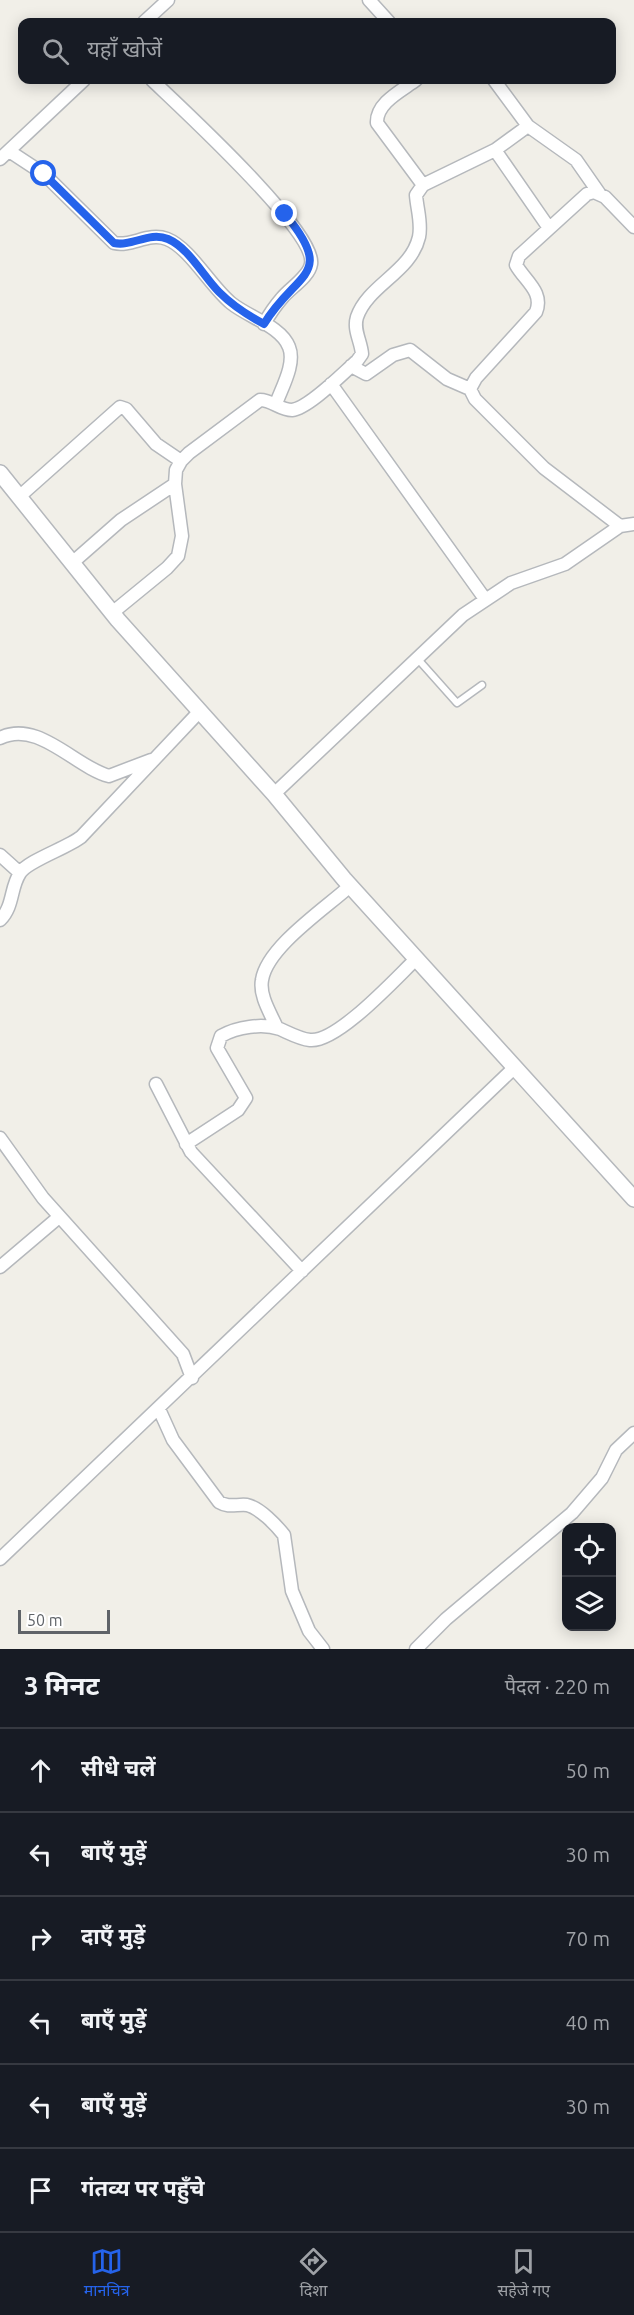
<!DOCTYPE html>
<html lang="hi">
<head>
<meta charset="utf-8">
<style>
	body { margin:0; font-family:Ubuntu,"Noto Sans Devanagari",sans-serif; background:#20242c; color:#f1f3f6 }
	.controls { position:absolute; right:18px; bottom:18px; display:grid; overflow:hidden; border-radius:12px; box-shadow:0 3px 15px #0003 }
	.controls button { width:54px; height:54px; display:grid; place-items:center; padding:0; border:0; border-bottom:2px solid #363941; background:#171b24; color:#f1f3f6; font:30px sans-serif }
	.scale { position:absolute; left:18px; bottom:15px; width:92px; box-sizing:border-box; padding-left:6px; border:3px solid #5f6368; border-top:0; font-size:16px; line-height:21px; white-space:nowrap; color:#5f6368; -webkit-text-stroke:4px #fff; paint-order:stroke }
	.stop { position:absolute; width:18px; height:18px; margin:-14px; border:4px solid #2563eb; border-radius:50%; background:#fff }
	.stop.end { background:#2563eb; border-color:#fff; box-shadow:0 2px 6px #0008 }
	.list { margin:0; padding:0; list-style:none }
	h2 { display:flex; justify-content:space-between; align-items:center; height:78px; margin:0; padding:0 24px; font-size:26px }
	h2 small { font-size:20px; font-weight:400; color:#9ea1a6 }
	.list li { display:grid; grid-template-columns:39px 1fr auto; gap:18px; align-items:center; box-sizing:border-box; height:84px; padding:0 24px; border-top:2px solid #363941 }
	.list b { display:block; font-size:22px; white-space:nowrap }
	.list em { font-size:20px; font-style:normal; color:#9ea1a6 }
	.icon { flex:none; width:33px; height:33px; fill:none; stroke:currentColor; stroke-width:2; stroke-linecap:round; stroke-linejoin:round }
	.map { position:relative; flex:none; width:634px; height:1649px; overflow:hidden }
	.search { position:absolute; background:#171b24; box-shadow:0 3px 15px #0003; left:18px; right:18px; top:18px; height:66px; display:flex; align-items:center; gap:15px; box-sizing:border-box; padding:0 21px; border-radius:12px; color:#9ea1a6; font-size:22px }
	.sheet { height:582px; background:#171b24 }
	nav { display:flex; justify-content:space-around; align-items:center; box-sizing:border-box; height:84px; border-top:2px solid #363941; background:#171b24; font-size:16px; color:#9ea1a6 }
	nav a { display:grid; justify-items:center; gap:3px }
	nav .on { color:#2563eb }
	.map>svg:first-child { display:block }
</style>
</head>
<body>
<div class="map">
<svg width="634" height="1649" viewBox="0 0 634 1649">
	<rect width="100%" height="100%" fill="#f1efe8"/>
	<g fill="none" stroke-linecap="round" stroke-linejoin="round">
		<defs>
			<path id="service" d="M 416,657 L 457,703 L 482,685"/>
			<path id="minor" d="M 369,0 L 389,22
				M 144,22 L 168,0
				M 152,80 C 179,106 317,232 311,264 C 309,277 290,288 282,298 C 275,306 269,315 264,324
				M 416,80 C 401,91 376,103 377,123 L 423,185
				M 494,80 L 528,126
				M 495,150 L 549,228
				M 9,151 L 44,174 L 114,243 C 132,247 148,232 167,239 C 190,248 211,287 231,303 C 248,317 281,326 289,347 C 296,364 281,389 276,404
				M 0,159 L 84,80
				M 351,366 L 366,374 L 393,355 L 410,350 L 447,379 L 470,389
				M 331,384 L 485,599
				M 20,496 L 120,407 L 126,409 L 156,444 L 181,461
				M 620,526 L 544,468 L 475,399 L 470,389 L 476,378 L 536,312 C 544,292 525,281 516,265 L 519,256 L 587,194 L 594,192 L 605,197 L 634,227
				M 72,563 L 121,520 L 175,484
				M 112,613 L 167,568 L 178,556 L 182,536 L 175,484 L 176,470 L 181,461 L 189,453 L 260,400 C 272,400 280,410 292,410 C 309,408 343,373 357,361 L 362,354 C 361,341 353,330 357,317 C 368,285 411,272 419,237 C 422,223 417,209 416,195 L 423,185 L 495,150 L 528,126 L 576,160 L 599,193
				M 0,738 C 38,719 75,767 109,776 L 151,760
				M 274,794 L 463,615 L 511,583 L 565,564 L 620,526 L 634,524
				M 0,855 L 20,873
				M 0,920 C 14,906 10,888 20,873 C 27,861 67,848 81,837 L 200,711
				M 277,1028 C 271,1014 259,996 262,980 C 267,947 326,908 350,886
				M 156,1084 L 191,1152 L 302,1271
				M 0,1138 L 43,1198 L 183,1354 L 192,1378
				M 186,1144 L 238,1110 L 246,1098 L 217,1048 L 221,1036 C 237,1027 262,1023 280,1029 C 289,1033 300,1039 310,1040 C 337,1043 396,978 416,959
				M 0,1267 L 59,1217
				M 159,1409 L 173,1440 L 219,1502 C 229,1508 236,1504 247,1505 C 260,1508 276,1525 284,1535 L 292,1591 L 309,1631 L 323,1649
				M 0,1559 L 514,1068
				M 416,1649 L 446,1619 L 572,1513 L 602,1478 L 616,1450 L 634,1433"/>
			<path id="tertiary" d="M 0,473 L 118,620 L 274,794 L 344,879 L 634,1199"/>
		</defs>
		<use href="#service" stroke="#b5b8bc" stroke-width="9"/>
		<use href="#minor" stroke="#b5b8bc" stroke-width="15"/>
		<use href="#tertiary" stroke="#b5b8bc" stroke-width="18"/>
		<use href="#service" stroke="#fff" stroke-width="6"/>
		<use href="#minor" stroke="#fff" stroke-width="12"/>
		<use href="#tertiary" stroke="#fff" stroke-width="15"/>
	</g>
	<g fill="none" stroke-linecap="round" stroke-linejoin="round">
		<path stroke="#2563eb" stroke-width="8" d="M 44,174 L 114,243 C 132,247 149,231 168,239 C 189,248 203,276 219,292 C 232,305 247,315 264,324 C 296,271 337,277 285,214"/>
	</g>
</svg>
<div class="controls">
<button><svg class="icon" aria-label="locate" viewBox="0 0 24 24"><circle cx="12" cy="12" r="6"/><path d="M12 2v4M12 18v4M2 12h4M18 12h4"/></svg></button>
<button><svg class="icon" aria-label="layers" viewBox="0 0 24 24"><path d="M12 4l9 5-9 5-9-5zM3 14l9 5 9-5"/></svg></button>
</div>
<div class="scale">50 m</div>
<div class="stop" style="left:44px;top:174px"></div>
<div class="stop end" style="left:285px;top:214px"></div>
<div class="search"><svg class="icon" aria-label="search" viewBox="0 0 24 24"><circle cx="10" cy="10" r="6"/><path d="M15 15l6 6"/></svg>यहाँ खोजें</div>
</div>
<section class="sheet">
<h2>3 मिनट<small>पैदल · 220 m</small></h2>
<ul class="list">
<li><svg class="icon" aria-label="ahead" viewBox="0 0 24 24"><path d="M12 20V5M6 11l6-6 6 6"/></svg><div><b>सीधे चलें</b></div><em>50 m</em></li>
<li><svg class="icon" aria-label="left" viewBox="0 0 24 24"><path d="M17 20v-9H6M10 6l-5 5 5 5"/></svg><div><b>बाएँ मुड़ें</b></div><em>30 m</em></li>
<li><svg class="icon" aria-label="right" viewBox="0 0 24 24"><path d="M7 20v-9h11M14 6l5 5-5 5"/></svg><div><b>दाएँ मुड़ें</b></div><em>70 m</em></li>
<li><svg class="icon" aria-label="left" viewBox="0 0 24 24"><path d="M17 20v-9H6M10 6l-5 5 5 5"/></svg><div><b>बाएँ मुड़ें</b></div><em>40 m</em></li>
<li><svg class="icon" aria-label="left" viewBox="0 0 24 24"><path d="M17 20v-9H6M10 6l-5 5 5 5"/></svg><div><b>बाएँ मुड़ें</b></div><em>30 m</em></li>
<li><svg class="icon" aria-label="arrive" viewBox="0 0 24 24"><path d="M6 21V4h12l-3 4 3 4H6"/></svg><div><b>गंतव्य पर पहुँचे</b></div></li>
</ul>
</section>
<nav>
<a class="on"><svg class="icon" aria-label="map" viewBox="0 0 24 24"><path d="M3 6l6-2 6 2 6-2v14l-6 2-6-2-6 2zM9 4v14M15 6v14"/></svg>मानचित्र</a>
<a><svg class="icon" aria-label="directions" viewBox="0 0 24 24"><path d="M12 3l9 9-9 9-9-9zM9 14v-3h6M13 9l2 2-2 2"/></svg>दिशा</a>
<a><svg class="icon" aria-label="saved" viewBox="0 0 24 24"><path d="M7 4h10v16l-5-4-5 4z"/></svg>सहेजे गए</a>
</nav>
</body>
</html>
